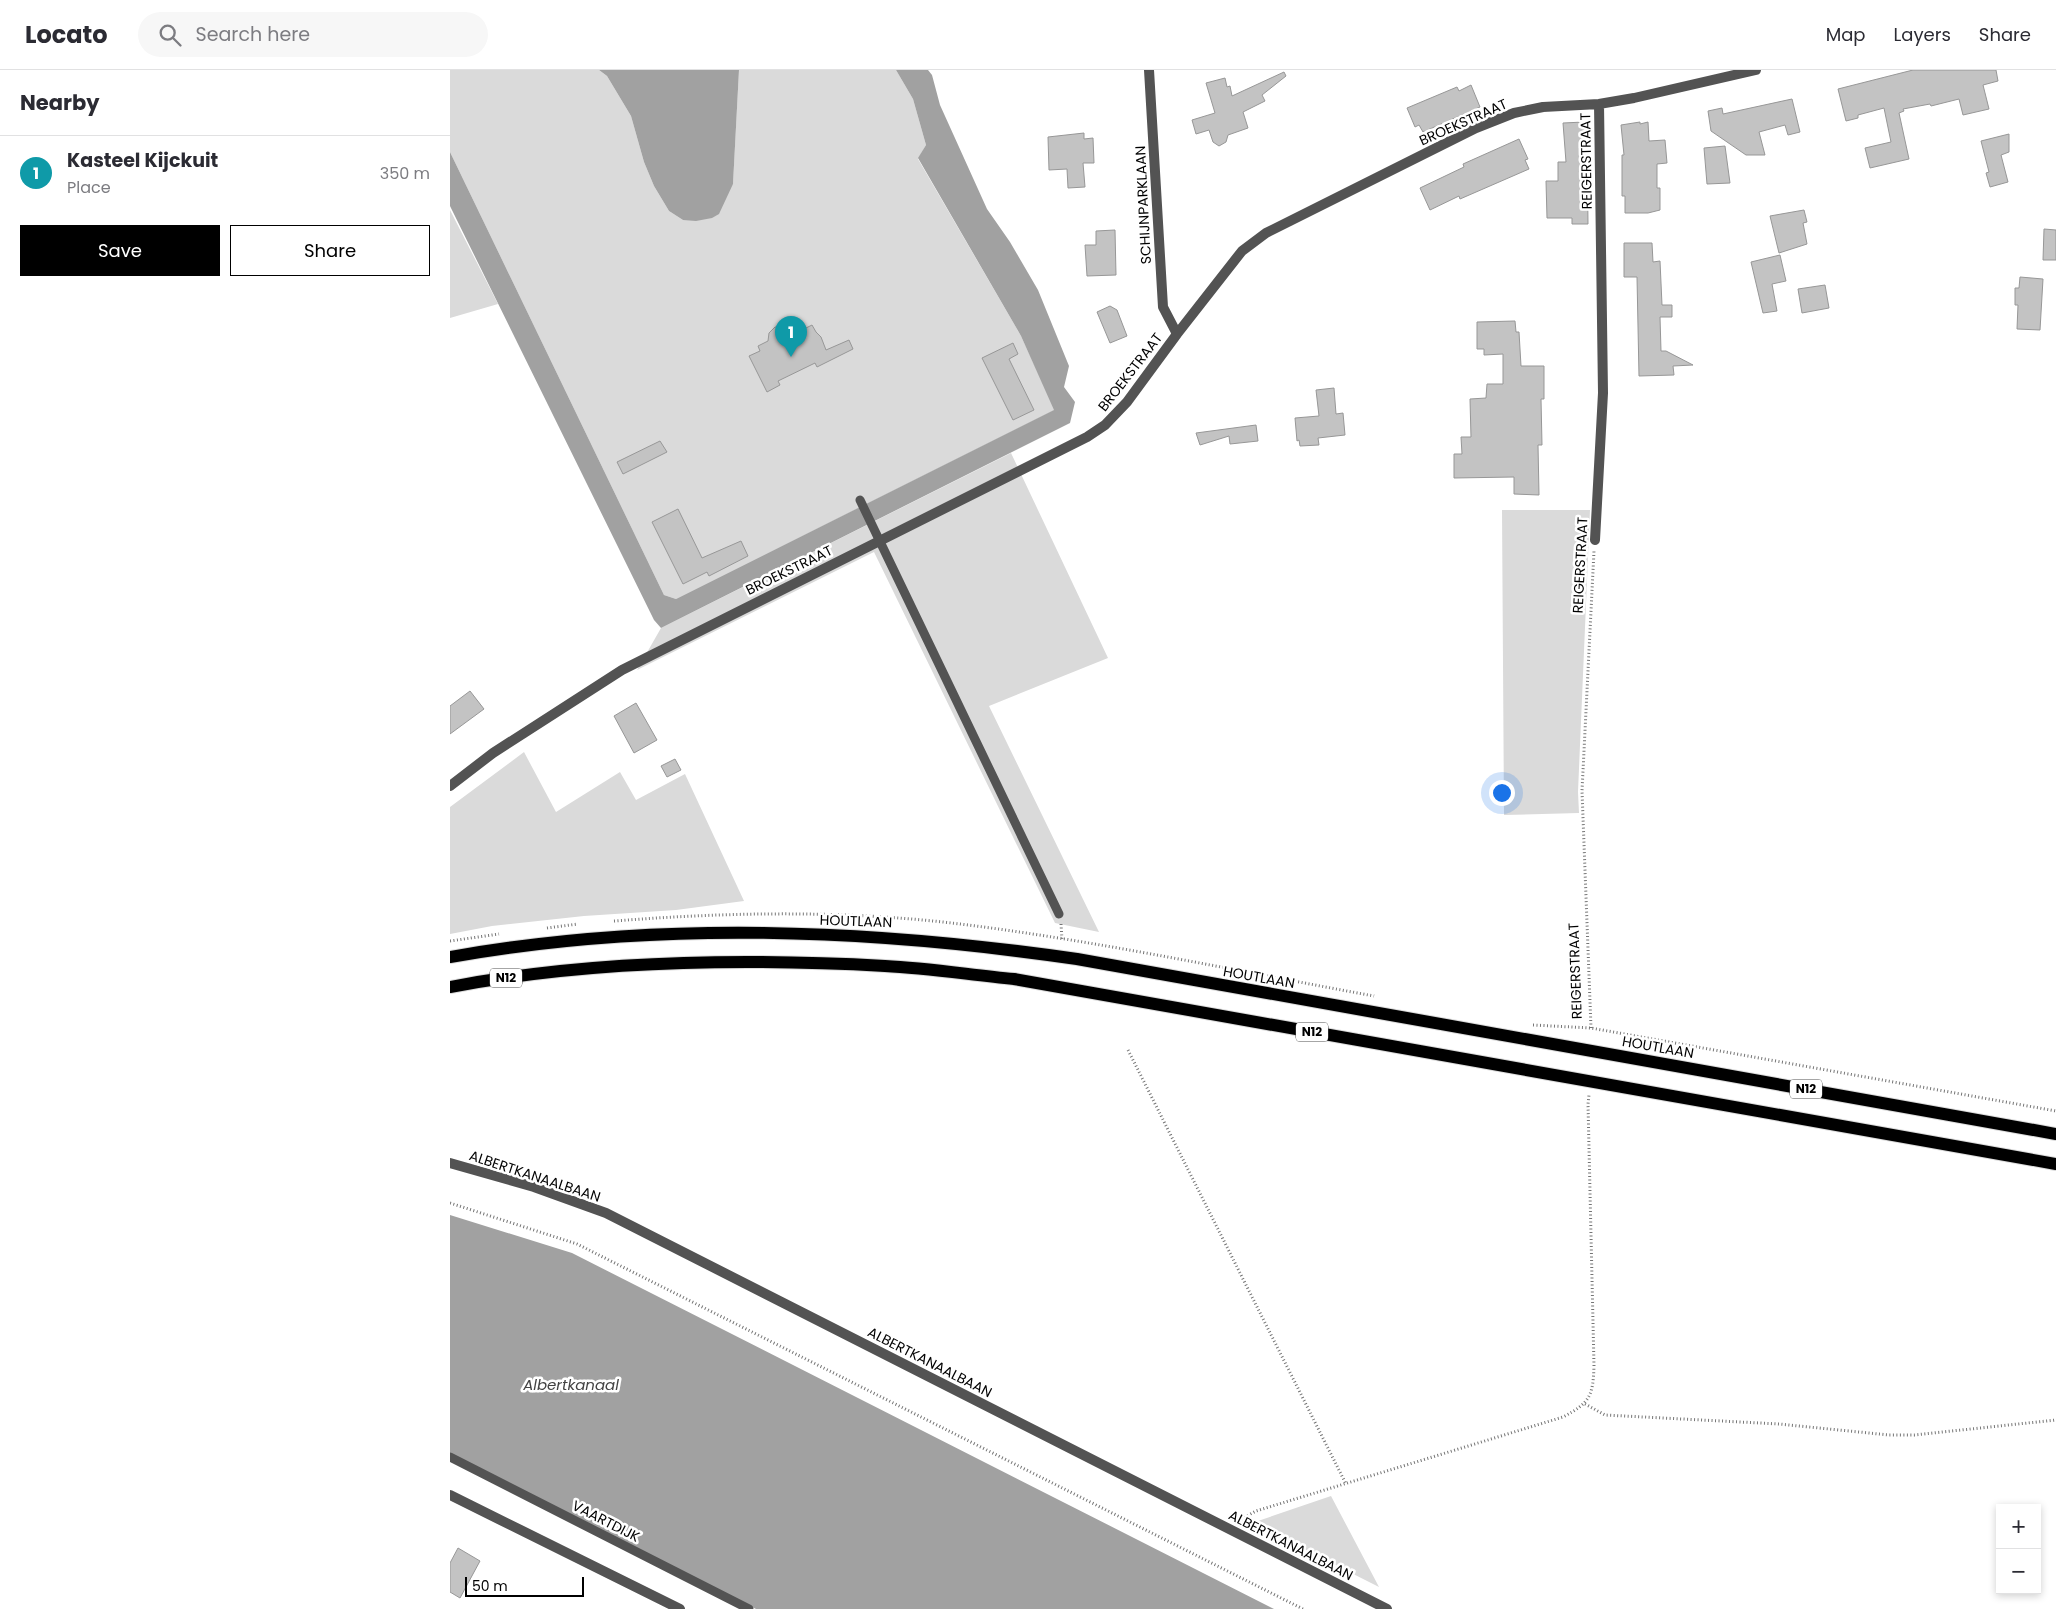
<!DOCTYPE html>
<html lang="en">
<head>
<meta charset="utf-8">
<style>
	body { margin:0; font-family:Poppins,sans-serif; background:#f7f7f7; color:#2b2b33 }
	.controls { position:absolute; right:15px; bottom:15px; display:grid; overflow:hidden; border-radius:0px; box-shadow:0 2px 8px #0003 }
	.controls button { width:45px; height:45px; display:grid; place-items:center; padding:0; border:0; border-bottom:1px solid #e1e1e2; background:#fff; color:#2b2b33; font:25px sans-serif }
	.scale { position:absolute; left:15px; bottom:12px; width:119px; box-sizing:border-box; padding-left:5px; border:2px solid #000; border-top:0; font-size:14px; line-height:18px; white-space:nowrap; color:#000; -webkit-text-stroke:4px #fff; paint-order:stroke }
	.you { position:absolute; left:1051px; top:722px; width:18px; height:18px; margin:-12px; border:4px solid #fff; border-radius:50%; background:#1a73e8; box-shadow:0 0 0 8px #1a73e833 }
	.badge { display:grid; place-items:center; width:32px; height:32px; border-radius:50%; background:#000; color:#fff; font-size:16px; font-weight:700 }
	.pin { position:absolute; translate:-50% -41px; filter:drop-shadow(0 1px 2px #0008) }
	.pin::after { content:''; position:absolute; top:26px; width:18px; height:15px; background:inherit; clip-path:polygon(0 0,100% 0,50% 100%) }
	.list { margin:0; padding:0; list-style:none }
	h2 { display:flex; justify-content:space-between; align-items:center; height:65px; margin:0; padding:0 20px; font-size:21px }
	h2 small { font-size:16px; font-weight:400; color:#7c7c81 }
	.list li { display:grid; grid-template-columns:32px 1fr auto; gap:15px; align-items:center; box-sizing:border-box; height:75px; padding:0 20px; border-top:1px solid #e1e1e2 }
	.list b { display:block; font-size:19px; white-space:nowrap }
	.list p { margin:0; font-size:16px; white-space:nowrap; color:#7c7c81 }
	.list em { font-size:16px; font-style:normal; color:#7c7c81 }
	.actions { display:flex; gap:10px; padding:15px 20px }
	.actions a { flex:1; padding:11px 0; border:1px solid #000; border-radius:0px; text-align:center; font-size:18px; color:#000 }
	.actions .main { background:#000; color:#fff }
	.icon { flex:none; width:28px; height:28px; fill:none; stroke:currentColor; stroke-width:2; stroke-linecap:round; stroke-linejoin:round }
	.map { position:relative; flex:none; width:1606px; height:1539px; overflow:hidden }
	header { display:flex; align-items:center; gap:30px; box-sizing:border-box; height:70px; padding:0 25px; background:#fff; border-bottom:1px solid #e1e1e2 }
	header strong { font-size:24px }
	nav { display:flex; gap:28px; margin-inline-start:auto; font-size:18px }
	.search { width:350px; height:45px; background:#f7f7f7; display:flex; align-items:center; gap:12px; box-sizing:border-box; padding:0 18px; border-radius:28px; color:#7c7c81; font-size:19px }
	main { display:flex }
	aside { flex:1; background:#fff }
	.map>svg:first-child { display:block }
</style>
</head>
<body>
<header>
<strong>Locato</strong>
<div class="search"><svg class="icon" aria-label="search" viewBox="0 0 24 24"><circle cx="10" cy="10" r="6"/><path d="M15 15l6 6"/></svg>Search here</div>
<nav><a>Map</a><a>Layers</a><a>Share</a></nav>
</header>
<main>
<aside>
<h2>Nearby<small></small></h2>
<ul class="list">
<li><span class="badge" style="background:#0f9aa8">1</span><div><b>Kasteel Kijckuit</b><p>Place</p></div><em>350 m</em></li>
</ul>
<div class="actions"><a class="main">Save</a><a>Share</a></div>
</aside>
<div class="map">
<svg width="1606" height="1539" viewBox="0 0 1606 1539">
	<rect width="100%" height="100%" fill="#fff"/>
	<path fill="#dadada" d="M 0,0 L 149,0 L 157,6 L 181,46 L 194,92 L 204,116 L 219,141 L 233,150 L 283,114 L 289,0 L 446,0 L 463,29 L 476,75 L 468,89 L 571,266 L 605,340 L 226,529 L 214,525 L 0,82 Z
		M 0,140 L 48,234 L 0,248 Z
		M 561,383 L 658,588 L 539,636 L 649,862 L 605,853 L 424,482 L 187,600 L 211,558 Z
		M 1052,440 L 1140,440 L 1128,722 L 1129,743 L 1054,745 Z
		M 74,682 L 106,742 L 170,702 L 186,730 L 235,704 L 294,831 L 226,840 L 134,846 L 42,856 L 0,864 L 0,737 Z
		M 881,1426 L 929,1517 L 802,1453 Z"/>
	<path fill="#a1a1a1" d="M 149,0 L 289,0 L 283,114 L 269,144 L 262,148 L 246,151 L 233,150 L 219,141 L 204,116 L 194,92 L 181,46 L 157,6 Z
		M 446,0 L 478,0 L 482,5 L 490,35 L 537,139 L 560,172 L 588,220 L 619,296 L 614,317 L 625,332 L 620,353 L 211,558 L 204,550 L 0,136 L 0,82 L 214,525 L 226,529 L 604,340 L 571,266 L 468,88 L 476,75 L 463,29 Z
		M 0,1145 L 122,1183 L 824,1539 L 306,1539 L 0,1386 Z"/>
	<path fill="#c3c3c3" stroke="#979797" d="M 1463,0 L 1546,0 L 1548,11 L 1533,15 L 1539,39 L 1513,45 L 1509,29 L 1481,36 L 1480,34 L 1453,39 L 1454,41 L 1449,43 L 1459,89 L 1420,98 L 1415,78 L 1441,72 L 1434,38 L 1408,45 L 1408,48 L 1396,51 L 1388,19 Z
		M 834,2 L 836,6 L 812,25 L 815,31 L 793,42 L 798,58 L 778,65 L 776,72 L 769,76 L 763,72 L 759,60 L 746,64 L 742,50 L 765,43 L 756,13 L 775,8 L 777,17 L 780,16 L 782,26 Z
		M 1021,15 L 1030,37 L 973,62 L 969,55 L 965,57 L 957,38 L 1007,17 L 1009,21 Z
		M 1342,29 L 1350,62 L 1338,65 L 1335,55 L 1309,62 L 1315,85 L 1296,85 L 1261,61 L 1258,41 L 1272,38 L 1273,44 Z
		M 1134,52 L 1134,72 L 1137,72 L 1138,154 L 1122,154 L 1122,148 L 1097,148 L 1096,111 L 1108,111 L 1108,92 L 1116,92 L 1113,53 Z
		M 1190,52 L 1190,54 L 1198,52 L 1199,71 L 1215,70 L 1217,93 L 1207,94 L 1207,118 L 1210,118 L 1210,140 L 1198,143 L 1175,143 L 1175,126 L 1172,126 L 1172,85 L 1174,85 L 1171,55 Z
		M 634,63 L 634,69 L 643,68 L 644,93 L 633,93 L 635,117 L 618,118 L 617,99 L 599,100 L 598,67 Z
		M 1559,64 L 1559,82 L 1551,85 L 1558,112 L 1540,117 L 1536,103 L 1539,102 L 1531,71 Z
		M 1069,69 L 1078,89 L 1075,90 L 1079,99 L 1010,129 L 1009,126 L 980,140 L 970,118 L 1014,97 L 1013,94 Z
		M 1275,76 L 1280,113 L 1257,114 L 1254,78 Z
		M 1354,140 L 1357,152 L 1353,153 L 1357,174 L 1329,183 L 1320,146 Z
		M 1594,159 L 1606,160 L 1606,190 L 1593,190 Z
		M 665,160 L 666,205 L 637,206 L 635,175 L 646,175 L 646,161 Z
		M 1174,173 L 1202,173 L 1203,192 L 1210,191 L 1212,235 L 1222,235 L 1222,247 L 1210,247 L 1211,281 L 1216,281 L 1243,295 L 1223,296 L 1224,305 L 1189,306 L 1187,207 L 1174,207 Z
		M 1330,185 L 1336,211 L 1322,214 L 1327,241 L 1313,243 L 1301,192 Z
		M 1570,207 L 1593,209 L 1590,260 L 1567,259 L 1568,235 L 1565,235 L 1565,218 L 1569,218 Z
		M 1375,215 L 1379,238 L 1352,243 L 1348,219 Z
		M 660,236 L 667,240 L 677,266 L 660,273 L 647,242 Z
		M 1065,251 L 1066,262 L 1069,262 L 1071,296 L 1094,296 L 1094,329 L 1091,329 L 1092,375 L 1088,375 L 1089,425 L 1064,424 L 1064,407 L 1004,408 L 1004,384 L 1012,384 L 1011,367 L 1021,367 L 1020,329 L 1036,328 L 1037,314 L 1053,314 L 1053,284 L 1034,285 L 1034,279 L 1027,279 L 1027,252 Z
		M 362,255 L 366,262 L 371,267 L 376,280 L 399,270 L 403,279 L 367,297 L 365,293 L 328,311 L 330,315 L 317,322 L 299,286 L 310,281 L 308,276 L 318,271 L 319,263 L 325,257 L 332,257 L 339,260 L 350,256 L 352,260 Z
		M 563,273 L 568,284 L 559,289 L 584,340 L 563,350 L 532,288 Z
		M 884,318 L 886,344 L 893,343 L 895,365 L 868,368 L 869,375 L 850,376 L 849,370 L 847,371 L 845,348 L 869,346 L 866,320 Z
		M 806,355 L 808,371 L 780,374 L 779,366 L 750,375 L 746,363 Z
		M 210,371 L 217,382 L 173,404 L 167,392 Z
		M 228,439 L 252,488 L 291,471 L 298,486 L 259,506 L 257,502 L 233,514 L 202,452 Z
		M 20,621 L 34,639 L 0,664 L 0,636 Z
		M 186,633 L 207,670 L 184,683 L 164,646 Z
		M 225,689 L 231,700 L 217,707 L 211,696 Z
		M 8,1478 L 30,1491 L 10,1528 L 0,1522 L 0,1493 Z"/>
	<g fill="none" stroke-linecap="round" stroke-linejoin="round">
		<defs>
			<path id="primary" d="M 0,887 C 208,850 419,859 627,889 L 1606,1064
				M 0,917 C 142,890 291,888 435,896 C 478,898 521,905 564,909 L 1606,1094"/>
		</defs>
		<use href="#primary" stroke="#dbdbdb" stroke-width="14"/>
		<path stroke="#757575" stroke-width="3" stroke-dasharray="1 2.5" stroke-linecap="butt" d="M 164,851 C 279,842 396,840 510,854 C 649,871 787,901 924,926
			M 611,854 L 612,869
			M 97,858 L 128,854
			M 0,871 L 49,864
			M 1083,955 L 1141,958 L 1606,1041
			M 1141,958 L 1132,721 L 1144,481
			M 678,980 L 896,1414
			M 0,1133 L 127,1174 L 853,1539
			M 1135,1334 L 1155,1345 L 1329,1354 L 1439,1365 L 1464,1365 L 1606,1350
			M 790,1453 L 795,1447 L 806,1441 L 1113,1347 C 1140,1333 1143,1326 1144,1296 L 1138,1034 L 1139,1025"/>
		<path stroke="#535353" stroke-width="9" d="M 410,430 L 609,844
			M 0,1387 L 299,1539"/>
		<path stroke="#535353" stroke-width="10" d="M 699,0 L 713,237 L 727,264
			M 1145,470 L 1153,323 L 1149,34
			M 0,716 L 43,683 L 172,600 L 637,367 L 655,355 L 677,332 L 727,264 L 792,181 L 816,163 L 1026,58 L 1064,43 L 1093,37 L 1149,34 L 1184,28 L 1306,0
			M 0,1425 L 230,1539"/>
		<path stroke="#535353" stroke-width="10" d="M 0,1093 L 84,1117 L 156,1143 L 937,1539"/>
		<use href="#primary" stroke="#000" stroke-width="12"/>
	</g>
	<g text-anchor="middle" stroke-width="5" stroke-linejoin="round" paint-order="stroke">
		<g fill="#fff" stroke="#4c4c4c" stroke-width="1">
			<rect x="40" y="898.5" width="32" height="19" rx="4"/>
			<rect x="846" y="952.5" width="32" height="19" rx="4"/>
			<rect x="1340" y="1009.5" width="32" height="19" rx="4"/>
		</g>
		<g font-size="12" font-weight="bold" fill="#000">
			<text x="56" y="912">N12</text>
			<text x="862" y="966">N12</text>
			<text x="1356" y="1023">N12</text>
		</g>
		<g font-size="14" fill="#000" stroke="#fff">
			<text transform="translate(1013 52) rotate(-24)" y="5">BROEKSTRAAT</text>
			<text transform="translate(1136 91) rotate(-91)" y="5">REIGERSTRAAT</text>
			<text transform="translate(693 135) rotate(-93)" y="5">SCHIJNPARKLAAN</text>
			<text transform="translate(680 302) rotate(-52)" y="5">BROEKSTRAAT</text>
			<text transform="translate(1130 495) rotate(-87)" y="5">REIGERSTRAAT</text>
			<text transform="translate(339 500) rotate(-26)" y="5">BROEKSTRAAT</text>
			<text transform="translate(406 851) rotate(2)" y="5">HOUTLAAN</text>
			<text transform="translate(1125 901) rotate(-92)" y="5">REIGERSTRAAT</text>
			<text transform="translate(809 907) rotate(10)" y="5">HOUTLAAN</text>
			<text transform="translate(1208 977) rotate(10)" y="5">HOUTLAAN</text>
			<text transform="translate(85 1106) rotate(18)" y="5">ALBERTKANAALBAAN</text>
			<text transform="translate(480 1292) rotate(27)" y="5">ALBERTKANAALBAAN</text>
			<text transform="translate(156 1451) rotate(27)" y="5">VAARTDIJK</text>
			<text transform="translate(841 1475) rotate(27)" y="5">ALBERTKANAALBAAN</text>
		</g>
		<g font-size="15" font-style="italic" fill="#424242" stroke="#fff">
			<text x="121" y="1320">Albertkanaal</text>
		</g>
	</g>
</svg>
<div class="controls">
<button>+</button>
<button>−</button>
</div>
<div class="scale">50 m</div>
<div class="you"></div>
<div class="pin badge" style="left:341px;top:287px;background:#0f9aa8">1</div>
</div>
</main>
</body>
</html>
